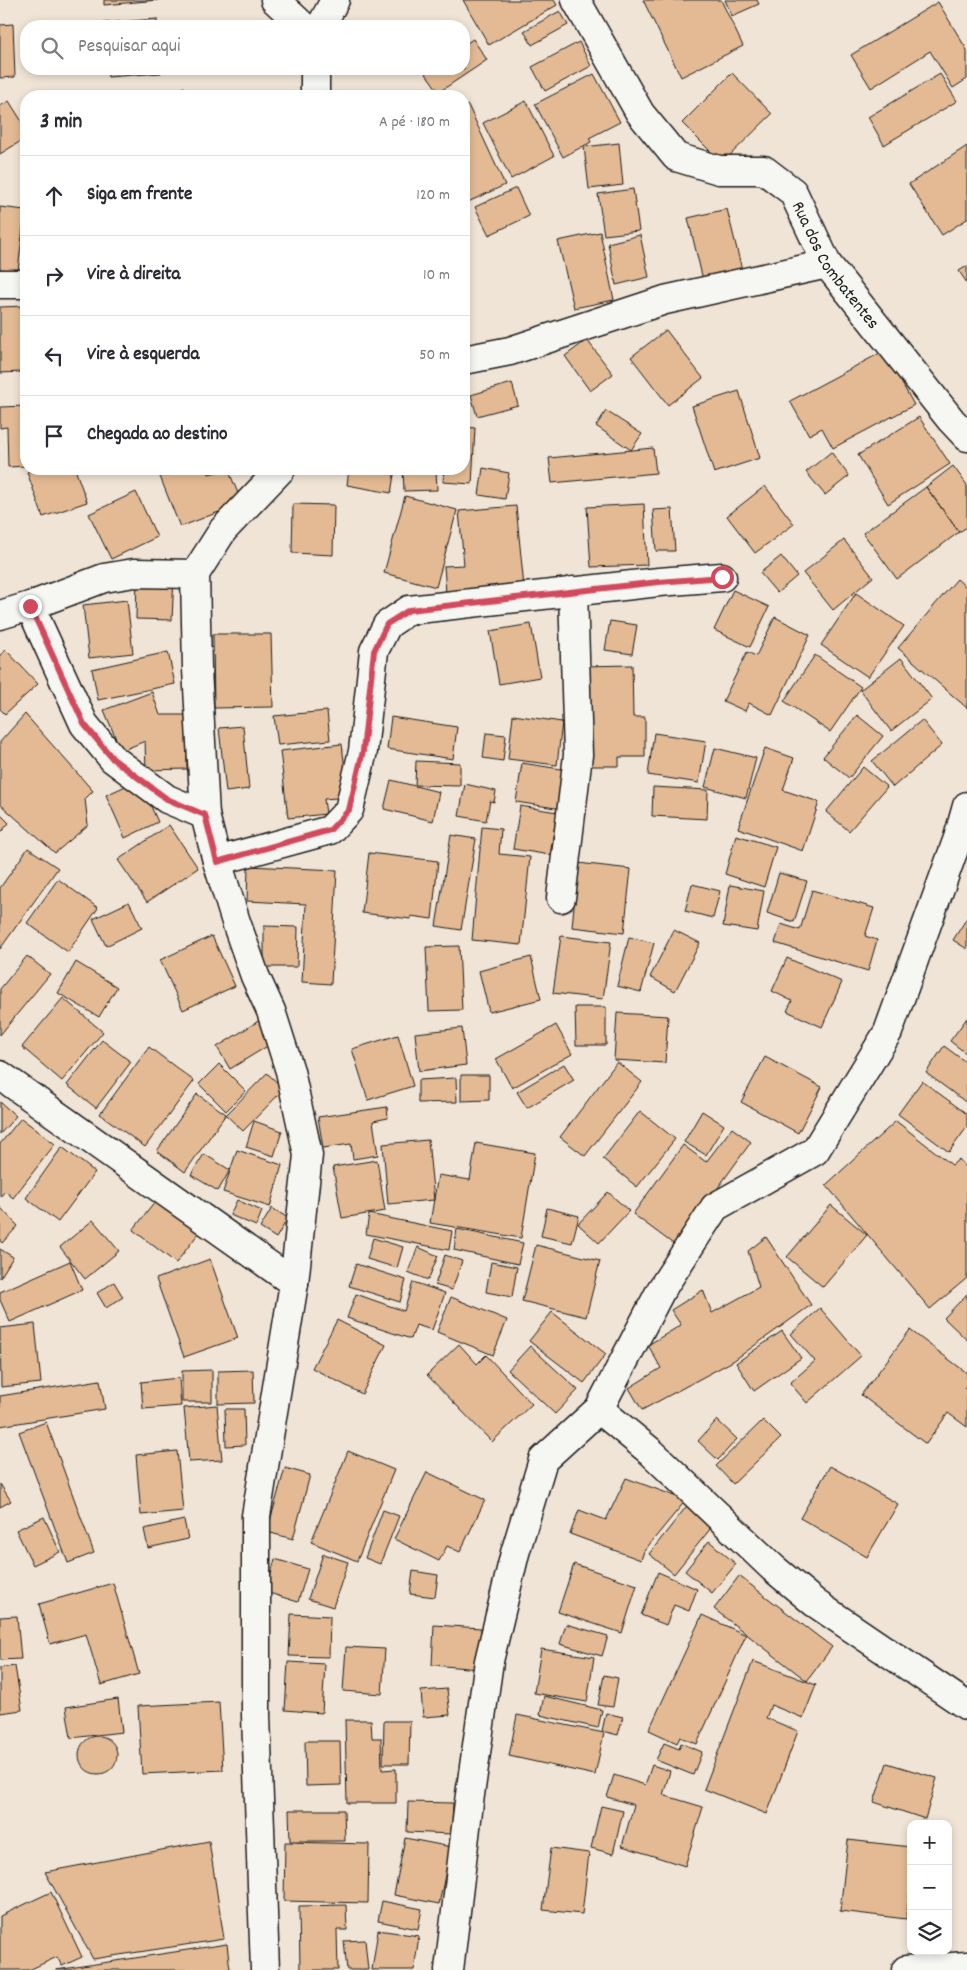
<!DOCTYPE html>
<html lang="pt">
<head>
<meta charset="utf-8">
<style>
	body { margin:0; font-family:Dekko,sans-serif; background:#f2f2f3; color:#2b2b33 }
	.controls { position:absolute; right:15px; bottom:15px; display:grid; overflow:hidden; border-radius:10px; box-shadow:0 2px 8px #0003 }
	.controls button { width:45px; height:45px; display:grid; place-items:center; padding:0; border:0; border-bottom:1px solid #e1e1e2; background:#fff; color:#2b2b33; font:25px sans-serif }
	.stop { position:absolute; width:15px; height:15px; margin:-11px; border:4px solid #d1495b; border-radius:50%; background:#fff }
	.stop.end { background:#d1495b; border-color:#fff; box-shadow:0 1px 5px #0008 }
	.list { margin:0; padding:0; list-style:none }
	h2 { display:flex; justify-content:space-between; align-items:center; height:65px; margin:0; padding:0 20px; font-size:21px }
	h2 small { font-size:16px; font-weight:400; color:#7c7c81 }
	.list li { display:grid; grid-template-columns:32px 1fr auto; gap:15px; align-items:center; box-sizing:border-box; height:80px; padding:0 20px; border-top:1px solid #e1e1e2 }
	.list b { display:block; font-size:19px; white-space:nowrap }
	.list em { font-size:16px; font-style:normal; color:#7c7c81 }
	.icon { flex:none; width:28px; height:28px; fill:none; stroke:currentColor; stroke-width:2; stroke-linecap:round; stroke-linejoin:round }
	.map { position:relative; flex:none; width:967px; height:1970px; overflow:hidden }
	.search { position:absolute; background:#fff; box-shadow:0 2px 8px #0003; left:20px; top:20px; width:450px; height:55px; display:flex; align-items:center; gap:12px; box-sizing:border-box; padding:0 18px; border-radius:20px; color:#7c7c81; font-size:19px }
	.panel { position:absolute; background:#fff; box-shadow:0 2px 8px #0003; left:20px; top:90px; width:450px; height:385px; border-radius:20px }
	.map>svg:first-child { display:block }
</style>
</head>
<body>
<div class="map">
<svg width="967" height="1970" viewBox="0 0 967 1970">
	<rect width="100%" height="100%" fill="#f0e4d6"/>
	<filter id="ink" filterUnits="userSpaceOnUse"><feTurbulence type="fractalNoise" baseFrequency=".02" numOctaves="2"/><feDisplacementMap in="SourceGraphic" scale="10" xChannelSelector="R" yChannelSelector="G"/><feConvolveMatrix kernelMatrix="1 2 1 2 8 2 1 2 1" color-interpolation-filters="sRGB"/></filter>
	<g filter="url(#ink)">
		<path fill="#e3ba93" stroke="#1c1c1c" d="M 104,0 L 158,0 L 104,5 Z
			M 463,0 L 554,0 L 557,5 L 489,45 Z
			M 643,0 L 721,0 L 743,46 L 681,77 Z
			M 725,0 L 757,0 L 759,4 L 732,16 Z
			M 938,2 L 967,50 L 967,79 L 953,88 L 930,51 L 871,88 L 851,55 Z
			M 560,11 L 568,25 L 532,45 L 524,31 Z
			M 157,19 L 157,26 L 104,26 L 104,23 Z
			M 13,24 L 15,77 L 0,78 L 0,25 Z
			M 473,39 L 487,60 L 439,92 L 424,71 L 428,69 L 464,69 L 464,45 Z
			M 579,42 L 591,66 L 545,91 L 532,67 Z
			M 107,69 L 160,69 L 161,73 L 108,77 Z
			M 732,73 L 772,114 L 722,163 L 682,123 Z
			M 594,74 L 620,122 L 589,138 L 591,142 L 563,157 L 535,104 Z
			M 940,74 L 957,101 L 884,145 L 868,117 Z
			M 184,87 L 189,96 L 166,96 Z
			M 9,101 L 26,128 L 26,138 L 0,154 L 0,106 Z
			M 526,101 L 554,156 L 511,179 L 483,123 Z
			M 468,105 L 505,185 L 468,202 L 464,192 L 464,107 Z
			M 619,143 L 623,185 L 589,189 L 584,147 Z
			M 967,146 L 967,219 L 942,235 L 909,184 Z
			M 516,188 L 529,216 L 489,235 L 475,207 Z
			M 633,189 L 639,231 L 604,235 L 598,194 Z
			M 0,207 L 25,210 L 18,271 L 0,269 Z
			M 727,209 L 742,270 L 703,280 L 688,218 Z
			M 600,232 L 614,300 L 574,308 L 558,241 Z
			M 640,235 L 649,277 L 616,285 L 608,243 Z
			M 967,266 L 967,283 L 959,271 Z
			M 26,306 L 26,363 L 21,363 L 21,372 L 0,373 L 0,307 Z
			M 666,330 L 703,378 L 668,405 L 631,357 Z
			M 587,340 L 613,374 L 590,391 L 565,356 Z
			M 884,351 L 914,405 L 833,448 L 822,428 L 809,435 L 790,401 Z
			M 512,383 L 518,405 L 477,416 L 471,395 Z
			M 739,391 L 760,458 L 714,473 L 692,406 Z
			M 26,406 L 26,466 L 8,467 L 7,427 L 0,428 L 0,407 Z
			M 606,411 L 642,434 L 631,450 L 596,426 Z
			M 919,417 L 950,464 L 888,504 L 858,455 Z
			M 464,427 L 475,428 L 472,484 L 443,482 L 444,469 L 464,469 Z
			M 653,448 L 656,473 L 552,483 L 549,458 Z
			M 831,452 L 849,476 L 825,495 L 806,472 Z
			M 953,466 L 967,485 L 967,527 L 959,532 L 926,487 Z
			M 483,468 L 509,473 L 505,499 L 479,495 Z
			M 35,469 L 75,469 L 87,502 L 43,517 L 27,472 Z
			M 157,469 L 207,469 L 209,474 L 228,469 L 242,503 L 180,527 Z
			M 349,469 L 395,469 L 391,493 L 347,485 Z
			M 403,469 L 436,469 L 437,490 L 404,491 Z
			M 765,486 L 794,524 L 755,553 L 727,516 Z
			M 926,487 L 959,532 L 897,579 L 863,533 Z
			M 136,492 L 157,537 L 111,559 L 89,514 Z
			M 405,496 L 457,510 L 436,587 L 384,573 Z
			M 293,504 L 334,505 L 333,555 L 292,553 Z
			M 644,504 L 647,565 L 591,567 L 587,507 Z
			M 516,506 L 524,587 L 446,593 L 444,566 L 464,565 L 459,511 Z
			M 672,509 L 675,551 L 656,551 L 653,510 Z
			M 844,540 L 873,577 L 833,610 L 803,573 Z
			M 781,556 L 797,576 L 777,593 L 760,573 Z
			M 137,574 L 174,576 L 172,620 L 136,619 Z
			M 957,579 L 967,588 L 967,708 L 898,648 Z
			M 733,590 L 769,607 L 750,647 L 714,630 Z
			M 856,593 L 904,626 L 868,677 L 821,645 Z
			M 127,600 L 133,653 L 89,658 L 83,605 Z
			M 775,617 L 810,635 L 772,715 L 749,703 L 745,711 L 723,701 L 747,652 L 756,656 Z
			M 610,621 L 637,625 L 632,654 L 605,650 Z
			M 531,624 L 540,677 L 499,684 L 490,631 Z
			M 213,634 L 271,634 L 273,707 L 214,708 Z
			M 6,650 L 38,684 L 5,714 L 0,709 L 0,655 Z
			M 168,652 L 175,684 L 98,700 L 92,669 Z
			M 815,655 L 861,687 L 830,732 L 784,701 Z
			M 901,658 L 932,699 L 891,731 L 860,690 Z
			M 632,665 L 633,717 L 645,717 L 645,757 L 619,757 L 619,766 L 584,766 L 582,666 Z
			M 152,692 L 160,715 L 187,715 L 187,769 L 146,770 L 145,741 L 121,751 L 104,710 Z
			M 327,711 L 330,740 L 278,745 L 274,716 Z
			M 25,714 L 93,791 L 85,799 L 88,825 L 55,853 L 0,804 L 0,742 Z
			M 513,715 L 562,722 L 557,765 L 508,759 Z
			M 857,715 L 883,736 L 849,778 L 823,757 Z
			M 391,717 L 457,727 L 453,759 L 387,749 Z
			M 922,720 L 942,745 L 893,787 L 872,761 Z
			M 243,726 L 249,789 L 226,792 L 219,728 Z
			M 486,733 L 506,735 L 503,761 L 483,758 Z
			M 654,733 L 706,741 L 699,783 L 648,775 Z
			M 342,744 L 348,797 L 324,799 L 326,814 L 288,818 L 280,751 Z
			M 715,748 L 756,758 L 746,798 L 705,787 Z
			M 765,748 L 794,758 L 783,790 L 819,802 L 803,851 L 738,828 Z
			M 416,761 L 460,763 L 460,786 L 415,785 Z
			M 522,763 L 567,770 L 562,809 L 516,802 Z
			M 863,767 L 887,787 L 849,831 L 826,812 Z
			M 139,780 L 158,822 L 125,838 L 106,795 Z
			M 391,780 L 439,792 L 433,821 L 384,809 Z
			M 465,784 L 496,791 L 494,802 L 490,801 L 486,821 L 459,816 Z
			M 653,787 L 708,790 L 707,819 L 652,816 Z
			M 520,806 L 557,812 L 550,855 L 513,849 Z
			M 0,814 L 9,823 L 0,833 Z
			M 169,825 L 198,868 L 147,902 L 118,860 Z
			M 482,827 L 501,829 L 499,854 L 530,857 L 521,945 L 472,940 Z
			M 451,835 L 476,839 L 461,930 L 436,926 Z
			M 736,835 L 776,847 L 764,887 L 725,874 Z
			M 28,848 L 58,868 L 0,949 L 0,888 Z
			M 369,853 L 438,861 L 432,919 L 411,916 L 411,919 L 362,913 Z
			M 578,863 L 631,869 L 624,933 L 572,927 Z
			M 248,866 L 337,870 L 331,984 L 302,982 L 306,904 L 247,901 Z
			M 779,873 L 807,881 L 794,922 L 767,913 Z
			M 58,879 L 98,908 L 68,952 L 27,923 Z
			M 692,884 L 720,891 L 713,918 L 685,911 Z
			M 730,885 L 764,891 L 757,931 L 723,926 Z
			M 812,890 L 874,908 L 865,936 L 877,940 L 868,971 L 775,943 L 781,924 L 800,930 Z
			M 129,902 L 142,928 L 106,946 L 93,919 Z
			M 967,918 L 967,949 L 953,940 Z
			M 264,926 L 298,927 L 297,967 L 264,967 Z
			M 674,930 L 700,943 L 675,991 L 650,977 Z
			M 212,936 L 235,986 L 183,1010 L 160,960 Z
			M 561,936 L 611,942 L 603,999 L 553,993 Z
			M 629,937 L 654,943 L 641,992 L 617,986 Z
			M 459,946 L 462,1010 L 429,1011 L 426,947 Z
			M 27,956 L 50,974 L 0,1035 L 0,989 Z
			M 531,957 L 541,999 L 489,1012 L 479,971 Z
			M 787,958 L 842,982 L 822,1027 L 787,1011 L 792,1001 L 772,991 Z
			M 76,962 L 117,987 L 99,1017 L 58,993 Z
			M 63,998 L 103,1032 L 62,1081 L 22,1047 Z
			M 575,1007 L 606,1007 L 606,1045 L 576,1045 Z
			M 617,1013 L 668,1016 L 665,1063 L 614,1060 Z
			M 967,1018 L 967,1054 L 950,1041 Z
			M 260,1020 L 274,1042 L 230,1069 L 217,1047 Z
			M 556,1025 L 572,1054 L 512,1088 L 496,1059 Z
			M 462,1028 L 466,1065 L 419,1071 L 415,1033 Z
			M 398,1035 L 413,1086 L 368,1100 L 352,1049 Z
			M 102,1040 L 131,1062 L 96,1108 L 67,1085 Z
			M 944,1046 L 967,1063 L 967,1103 L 926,1073 Z
			M 149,1047 L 194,1081 L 145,1147 L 100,1114 Z
			M 765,1057 L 822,1087 L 798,1133 L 741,1102 Z
			M 617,1062 L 642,1082 L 585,1156 L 560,1137 Z
			M 219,1064 L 246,1091 L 226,1111 L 199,1084 Z
			M 564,1064 L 574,1080 L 527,1108 L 517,1092 Z
			M 267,1073 L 284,1089 L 243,1131 L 226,1115 Z
			M 461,1075 L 489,1075 L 489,1100 L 461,1101 Z
			M 456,1078 L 457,1102 L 418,1103 L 418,1080 Z
			M 922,1081 L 967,1114 L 967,1127 L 949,1152 L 898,1114 Z
			M 197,1094 L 226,1114 L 185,1172 L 157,1151 Z
			M 0,1102 L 16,1116 L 0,1134 Z
			M 387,1107 L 388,1118 L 373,1121 L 378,1155 L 353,1159 L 351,1144 L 323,1148 L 318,1117 Z
			M 640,1111 L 675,1139 L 637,1187 L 603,1159 Z
			M 702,1111 L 724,1125 L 706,1155 L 684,1142 Z
			M 21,1118 L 55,1144 L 13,1198 L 5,1191 L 0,1197 L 0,1144 Z
			M 254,1121 L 282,1131 L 274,1156 L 246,1147 Z
			M 896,1121 L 952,1165 L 959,1159 L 967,1168 L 967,1278 L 930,1309 L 826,1185 Z
			M 732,1128 L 751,1142 L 676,1246 L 633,1214 L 683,1145 L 706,1162 Z
			M 428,1140 L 434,1200 L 388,1204 L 383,1144 Z
			M 476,1143 L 535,1153 L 521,1238 L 430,1223 L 438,1175 L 470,1180 Z
			M 62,1147 L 95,1172 L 58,1222 L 26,1198 Z
			M 237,1150 L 282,1165 L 270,1207 L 223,1192 Z
			M 204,1154 L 230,1170 L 218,1191 L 191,1175 Z
			M 377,1160 L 385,1211 L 342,1218 L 333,1167 Z
			M 608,1192 L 629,1211 L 599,1243 L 578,1224 Z
			M 159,1197 L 201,1230 L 176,1263 L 133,1230 Z
			M 237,1200 L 262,1211 L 256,1226 L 230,1215 Z
			M 831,1205 L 867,1235 L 823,1287 L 787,1257 Z
			M 0,1207 L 18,1226 L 2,1243 L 0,1241 Z
			M 272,1208 L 288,1218 L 276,1238 L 260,1228 Z
			M 547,1208 L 579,1216 L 572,1243 L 541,1236 Z
			M 369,1214 L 452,1231 L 449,1250 L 366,1234 Z
			M 93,1220 L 119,1251 L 85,1279 L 60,1247 Z
			M 457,1229 L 523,1243 L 518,1264 L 454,1250 Z
			M 766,1237 L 811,1305 L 733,1361 L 642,1410 L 629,1388 L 661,1368 L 648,1345 L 681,1325 L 671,1310 L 703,1290 L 712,1313 L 759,1287 L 748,1251 Z
			M 373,1238 L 403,1247 L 397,1268 L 367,1259 Z
			M 536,1245 L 600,1261 L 586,1317 L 522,1301 Z
			M 418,1247 L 438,1256 L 428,1280 L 408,1272 Z
			M 0,1249 L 13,1257 L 0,1278 Z
			M 445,1255 L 462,1261 L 452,1290 L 435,1285 Z
			M 210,1259 L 238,1338 L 184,1357 L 156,1279 Z
			M 70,1261 L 82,1290 L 10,1322 L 0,1300 L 0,1292 Z
			M 491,1262 L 517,1267 L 512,1297 L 486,1292 Z
			M 356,1264 L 406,1280 L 400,1302 L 349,1286 Z
			M 114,1282 L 123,1297 L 106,1308 L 97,1293 Z
			M 413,1282 L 445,1293 L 432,1330 L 416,1325 L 411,1339 L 347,1318 L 356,1294 L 404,1311 Z
			M 967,1294 L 967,1340 L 944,1318 Z
			M 451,1297 L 507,1320 L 493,1355 L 437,1332 Z
			M 820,1308 L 861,1356 L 807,1403 L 790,1383 L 815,1361 L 791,1334 Z
			M 552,1312 L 606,1354 L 584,1383 L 529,1341 Z
			M 337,1320 L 386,1345 L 362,1394 L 312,1368 Z
			M 35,1324 L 41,1383 L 1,1387 L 0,1328 Z
			M 910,1330 L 967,1373 L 967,1384 L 964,1388 L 967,1390 L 967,1427 L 948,1413 L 926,1444 L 861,1395 Z
			M 782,1331 L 801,1358 L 754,1391 L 736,1363 Z
			M 459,1344 L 477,1364 L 486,1355 L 532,1404 L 492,1442 L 427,1375 Z
			M 530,1346 L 578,1390 L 555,1414 L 508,1370 Z
			M 212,1370 L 212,1402 L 182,1402 L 182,1371 Z
			M 253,1370 L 254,1403 L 218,1404 L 218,1371 Z
			M 179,1378 L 181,1406 L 143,1409 L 141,1382 Z
			M 100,1380 L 105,1409 L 0,1426 L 0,1396 Z
			M 217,1405 L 222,1460 L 189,1462 L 184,1408 Z
			M 225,1409 L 244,1409 L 245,1445 L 226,1446 Z
			M 717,1420 L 737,1439 L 718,1460 L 698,1441 Z
			M 763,1420 L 781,1438 L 733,1484 L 716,1466 Z
			M 46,1422 L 94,1553 L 68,1563 L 19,1432 Z
			M 177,1451 L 183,1511 L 141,1515 L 136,1455 Z
			M 348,1451 L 394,1470 L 357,1561 L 311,1542 Z
			M 830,1466 L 898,1504 L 867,1557 L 800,1518 Z
			M 285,1468 L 310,1475 L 293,1539 L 267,1532 Z
			M 427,1472 L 485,1500 L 460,1552 L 447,1546 L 439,1561 L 394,1539 Z
			M 626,1478 L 686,1500 L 644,1551 L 641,1560 L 570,1534 L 579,1510 L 606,1520 Z
			M 0,1484 L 11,1501 L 0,1507 Z
			M 690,1502 L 715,1523 L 674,1574 L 649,1554 Z
			M 383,1510 L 399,1516 L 380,1564 L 365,1558 Z
			M 44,1517 L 60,1552 L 33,1565 L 16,1530 Z
			M 184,1520 L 188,1539 L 148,1548 L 144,1529 Z
			M 709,1541 L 736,1564 L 712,1593 L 685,1571 Z
			M 323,1554 L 348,1562 L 333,1607 L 308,1599 Z
			M 275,1559 L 308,1569 L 298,1602 L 266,1592 Z
			M 574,1564 L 637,1585 L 622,1633 L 558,1612 Z
			M 413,1571 L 438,1575 L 435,1597 L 410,1594 Z
			M 658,1572 L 697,1589 L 689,1611 L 674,1605 L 666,1625 L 641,1615 Z
			M 739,1576 L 832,1647 L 807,1681 L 714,1609 Z
			M 113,1583 L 139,1674 L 101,1685 L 86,1634 L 50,1644 L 39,1604 Z
			M 291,1614 L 330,1616 L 329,1657 L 289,1656 Z
			M 702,1615 L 746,1635 L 697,1744 L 680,1737 L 677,1743 L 649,1730 Z
			M 17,1616 L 21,1659 L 0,1660 L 0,1617 Z
			M 566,1624 L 608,1636 L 602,1656 L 560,1644 Z
			M 434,1625 L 481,1628 L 479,1669 L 432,1665 Z
			M 346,1647 L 385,1649 L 382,1694 L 343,1691 Z
			M 541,1649 L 594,1657 L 587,1702 L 534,1693 Z
			M 753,1661 L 816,1685 L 803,1718 L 771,1705 L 766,1718 L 798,1731 L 767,1814 L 704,1789 Z
			M 288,1662 L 325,1664 L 322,1713 L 285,1710 Z
			M 15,1666 L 22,1710 L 0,1713 L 0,1668 Z
			M 604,1675 L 618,1678 L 613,1707 L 598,1705 Z
			M 447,1689 L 450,1715 L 423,1717 L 421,1691 Z
			M 544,1696 L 602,1710 L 598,1728 L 540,1715 Z
			M 118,1699 L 122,1732 L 71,1738 L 66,1707 Z
			M 219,1702 L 223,1770 L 142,1774 L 138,1706 Z
			M 606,1713 L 623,1717 L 618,1735 L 602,1731 Z
			M 517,1715 L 604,1733 L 595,1775 L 509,1756 Z
			M 345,1720 L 371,1720 L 372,1738 L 381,1738 L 382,1770 L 396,1769 L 396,1803 L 347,1803 Z
			M 384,1721 L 410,1721 L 409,1764 L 383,1764 Z
			M79 1755a19 19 0 1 1 38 0a19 19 0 1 1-38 0Z
			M 305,1741 L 340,1741 L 341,1785 L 306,1786 Z
			M 664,1743 L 679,1749 L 681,1743 L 702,1752 L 693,1775 L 656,1760 Z
			M 887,1763 L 937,1778 L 925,1819 L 874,1802 Z
			M 652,1765 L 670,1771 L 663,1795 L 703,1807 L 685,1866 L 622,1846 L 634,1805 L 607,1797 L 614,1775 L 645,1785 Z
			M 408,1802 L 453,1803 L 452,1834 L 407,1832 Z
			M 601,1806 L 623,1811 L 613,1854 L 591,1848 Z
			M 289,1810 L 344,1810 L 345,1841 L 290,1841 Z
			M 405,1838 L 451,1847 L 439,1904 L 394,1895 Z
			M 848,1840 L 911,1847 L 911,1881 L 906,1919 L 840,1911 Z
			M 209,1841 L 224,1939 L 93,1959 L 45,1872 Z
			M 285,1842 L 369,1844 L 368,1903 L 284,1901 Z
			M 551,1848 L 589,1853 L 582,1914 L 543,1910 Z
			M 51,1892 L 82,1957 L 62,1966 L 57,1957 L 29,1970 L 0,1970 L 0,1916 Z
			M 382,1901 L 422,1909 L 418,1929 L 378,1921 Z
			M 346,1905 L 347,1930 L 337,1930 L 338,1970 L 300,1970 L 299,1906 Z
			M 378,1930 L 419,1936 L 414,1970 L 372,1970 Z
			M 365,1940 L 368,1970 L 347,1970 L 344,1941 Z
			M 227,1944 L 230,1970 L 56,1970 Z"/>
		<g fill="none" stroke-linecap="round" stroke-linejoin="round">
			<defs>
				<g id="street">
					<path d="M 275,0 L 303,26"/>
					<path id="s1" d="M 576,0 L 640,113 L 676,157 L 719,170 L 764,170 L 793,192 L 827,264 L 951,420 L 967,437"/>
					<path d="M 321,26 L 335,0"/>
					<path d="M 315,69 L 315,96"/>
					<path d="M 0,284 L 26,284"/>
					<path d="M 464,360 L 510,351 L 665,300 L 827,264"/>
					<path d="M 30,606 L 84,724 L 113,759 L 167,799 L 205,815"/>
					<path d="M 0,615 L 30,606 L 104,578 L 134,573 L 195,574"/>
					<path d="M 217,861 L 330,830 L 349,810 L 363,751 L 374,651 L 387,625 L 409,610 L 659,582 L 722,577"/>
					<path d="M 561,898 L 578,755 L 573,591"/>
					<path d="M 0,1075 L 294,1283"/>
					<path d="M 599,1409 L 651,1452 L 773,1568 L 815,1603 L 967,1706"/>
					<path d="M 265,1970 L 256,1715 L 256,1516 L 294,1283 L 308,1155 L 290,1071 L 271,1011 L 255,976 L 236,922 L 217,861 L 205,815 L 197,669 L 195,574 L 223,530 L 281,469"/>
					<path d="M 449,1970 L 469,1802 L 489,1661 L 515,1553 L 543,1460 L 599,1409 L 661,1290 L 715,1207 L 815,1151 L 888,1032 L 958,838 L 967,806"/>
					<path d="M 906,1970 L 967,1966"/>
				</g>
			</defs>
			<use href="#street" stroke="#1c1c1c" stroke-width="31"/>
			<use href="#street" stroke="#f6f6f2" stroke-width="28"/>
		</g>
	</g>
	<g fill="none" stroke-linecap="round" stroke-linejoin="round" filter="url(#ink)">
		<path stroke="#d1495b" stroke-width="6" d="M 30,606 L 84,724 L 113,759 L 167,799 L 205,815 L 217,862 L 330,830 L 349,810 L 363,751 L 374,651 L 387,624 L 409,610 L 659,582 L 722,577"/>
	</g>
	<g text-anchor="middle" stroke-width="5" stroke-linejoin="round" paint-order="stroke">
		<g font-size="18" fill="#1c1c1c" stroke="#f6f6f2">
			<text dy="6" stroke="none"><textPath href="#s1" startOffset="398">Rua dos Combatentes</textPath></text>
		</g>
	</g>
</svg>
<div class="controls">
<button>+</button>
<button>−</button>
<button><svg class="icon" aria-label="layers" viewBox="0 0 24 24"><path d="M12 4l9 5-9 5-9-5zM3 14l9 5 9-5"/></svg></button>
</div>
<div class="stop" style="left:722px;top:577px"></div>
<div class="stop end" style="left:30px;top:606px"></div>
<div class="search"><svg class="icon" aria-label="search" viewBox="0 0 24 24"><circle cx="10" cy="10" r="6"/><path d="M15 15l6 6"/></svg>Pesquisar aqui</div>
<section class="panel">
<h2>3 min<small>A pé · 180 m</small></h2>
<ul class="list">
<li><svg class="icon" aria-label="ahead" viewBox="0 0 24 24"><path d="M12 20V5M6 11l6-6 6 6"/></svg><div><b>Siga em frente</b></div><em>120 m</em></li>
<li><svg class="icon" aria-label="right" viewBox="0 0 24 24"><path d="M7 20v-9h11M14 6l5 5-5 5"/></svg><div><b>Vire à direita</b></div><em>10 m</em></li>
<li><svg class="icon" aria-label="left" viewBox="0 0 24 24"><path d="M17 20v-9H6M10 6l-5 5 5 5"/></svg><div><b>Vire à esquerda</b></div><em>50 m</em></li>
<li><svg class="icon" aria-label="arrive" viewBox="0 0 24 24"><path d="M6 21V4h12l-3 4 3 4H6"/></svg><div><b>Chegada ao destino</b></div></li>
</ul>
</section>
</div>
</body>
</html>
